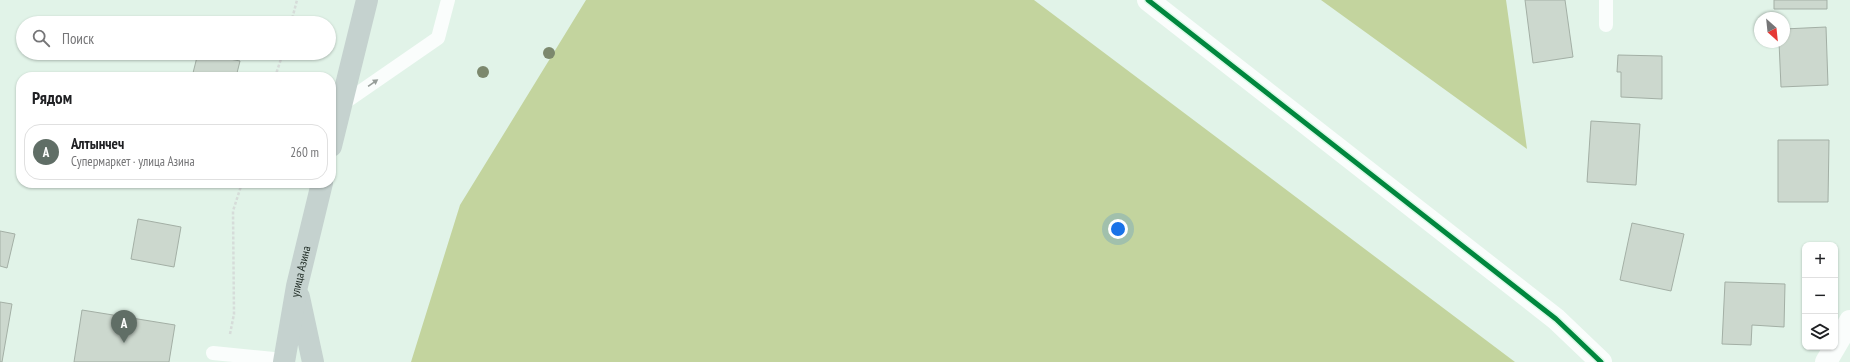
<!DOCTYPE html>
<html lang="ru">
<head>
<meta charset="utf-8">
<style>
	body { margin:0; font-family:"PT Sans Narrow",sans-serif; background:#f2f2f2; color:#202124 }
	.controls { position:absolute; right:12px; bottom:12px; display:grid; overflow:hidden; border-radius:8px; box-shadow:0 1px 3px #0004 }
	.controls button { width:36px; height:36px; display:grid; place-items:center; padding:0; border:0; border-bottom:1px solid #e0e0e0; background:#fff; color:#202124; font:20px sans-serif }
	.compass { position:absolute; left:1754px; top:12px; width:36px; height:36px; border-radius:50%; background:#fff; box-shadow:0 1px 3px #0004; rotate:153deg }
	.you { position:absolute; left:1118px; top:229px; width:14px; height:14px; margin:-10px; border:3px solid #fff; border-radius:50%; background:#1a73e8; box-shadow:0 0 0 6px #1a73e833 }
	.badge { display:grid; place-items:center; width:26px; height:26px; border-radius:50%; background:#606e66; color:#fff; font-size:13px; font-weight:700 }
	.pin { position:absolute; translate:-50% -33px; filter:drop-shadow(0 1px 2px #0008) }
	.pin::after { content:''; position:absolute; top:21px; width:14px; height:12px; background:inherit; clip-path:polygon(0 0,100% 0,50% 100%) }
	.list { margin:0; padding:0; list-style:none }
	h2 { display:flex; justify-content:space-between; align-items:center; height:52px; margin:0; padding:0 16px; font-size:17px }
	h2 small { font-size:13px; font-weight:400; color:#757577 }
	.list li { display:grid; grid-template-columns:26px 1fr auto; gap:12px; align-items:center; box-sizing:border-box; height:56px; margin:0 8px 8px; padding:0 8px; border:1px solid #e0e0e0; border-radius:16px }
	.list b { display:block; font-size:15px; white-space:nowrap }
	.list p { margin:0; font-size:13px; white-space:nowrap; color:#757577 }
	.list em { font-size:13px; font-style:normal; color:#757577 }
	.icon { flex:none; width:22px; height:22px; fill:none; stroke:currentColor; stroke-width:2; stroke-linecap:round; stroke-linejoin:round }
	.map { position:relative; flex:none; width:1850px; height:362px; overflow:hidden }
	.search { position:absolute; background:#fff; box-shadow:0 1px 3px #0004; left:16px; top:16px; width:320px; height:44px; display:flex; align-items:center; gap:10px; box-sizing:border-box; padding:0 14px; border-radius:22px; color:#757577; font-size:15px }
	.panel { position:absolute; background:#fff; box-shadow:0 1px 3px #0004; left:16px; top:72px; width:320px; height:116px; border-radius:16px }
	.map>svg:first-child { display:block }
</style>
</head>
<body>
<div class="map">
<svg width="1850" height="362" viewBox="0 0 1850 362">
	<rect width="100%" height="100%" fill="#e1f3e8"/>
	<path fill="#c3d49e" d="M 586,0 L 1034,0 L 1515,362 L 411,362 L 460,205 Z
		M 1321,0 L 1506,0 L 1527,149 Z"/>
	<path fill="#ccd8ce" stroke="#a3afa5" d="M 1525,0 L 1565,0 L 1573,57 L 1533,63 Z
		M 1774,0 L 1827,0 L 1827,9 L 1774,9 Z
		M 1826,27 L 1828,85 L 1781,87 L 1779,42 L 1784,42 L 1784,29 Z
		M 198,53 L 240,61 L 236,77 L 192,77 Z
		M 1618,55 L 1662,56 L 1662,99 L 1621,97 L 1621,72 L 1617,72 Z
		M 1591,121 L 1640,124 L 1636,185 L 1587,182 Z
		M 1778,140 L 1829,140 L 1828,202 L 1778,202 Z
		M 138,219 L 181,227 L 174,267 L 131,259 Z
		M 1632,223 L 1684,234 L 1671,291 L 1620,280 Z
		M 0,231 L 15,234 L 7,268 L 0,266 Z
		M 1725,282 L 1785,284 L 1784,327 L 1752,325 L 1751,345 L 1722,344 Z
		M 0,302 L 12,304 L 2,362 L 0,362 Z
		M 82,310 L 175,325 L 169,362 L 74,362 Z"/>
	<g fill="none" stroke-linecap="round" stroke-linejoin="round">
		<path stroke="#d6dcd9" stroke-width="2.5" stroke-dasharray="3 2" stroke-linecap="butt" d="M 291,23 L 297,0
			M 275,77 L 283,53
			M 230,334 L 234,314 L 233,211 L 242,183"/>
		<path stroke="#fafdfc" stroke-width="14" d="M 1606,25 L 1606,0
			M 341,105 L 438,38 L 448,0
			M 213,353 L 284,360"/>
		<path stroke="#fafdfc" stroke-width="22" d="M 1148,0 L 1556,319 L 1601,362
			M 1826,362 L 1850,321"/>
		<g stroke="#c5d2cf" stroke-width="22">
			<path d="M 331,146 L 367,0"/>
			<path d="M 299,297 L 313,362"/>
			<path id="s1" d="M 284,362 L 297,286 L 322,183"/>
		</g>
		<defs>
			<path id="cycleway" d="M 1148,0 L 1556,319 L 1601,362"/>
		</defs>
		<use href="#cycleway" stroke="#dafae7" stroke-width="8"/>
		<use href="#cycleway" stroke="#00873e" stroke-width="5"/>
	</g>
	<g fill="#7c886d">
		<circle cx="549" cy="53" r="6"/>
		<circle cx="483" cy="72" r="6"/>
	</g>
	<defs><path id="oneway-solid" d="M-6-.8H1V-3.2L6.5 0L1 3.2V.8H-6Z"/></defs>
	<use fill="#969d99" href="#oneway-solid" transform="translate(373 83) rotate(-35)"/>
	<g text-anchor="middle" stroke-width="4" stroke-linejoin="round" paint-order="stroke">
		<g font-size="12" fill="#1b2720" stroke="#dafae7">
			<text dy="4" stroke="none"><textPath href="#s1" startOffset="92">улица Азина</textPath></text>
		</g>
	</g>
</svg>
<div class="controls">
<button>+</button>
<button>−</button>
<button><svg class="icon" aria-label="layers" viewBox="0 0 24 24"><path d="M12 4l9 5-9 5-9-5zM3 14l9 5 9-5"/></svg></button>
</div>
<svg class="compass" viewBox="-18 -18 36 36"><path d="M0-13l5 13h-10z" fill="#e53935"/><path d="M0 13l5-13h-10z" fill="#757577"/></svg>
<div class="you"></div>
<div class="pin badge" style="left:124px;top:343px">A</div>
<div class="search"><svg class="icon" aria-label="search" viewBox="0 0 24 24"><circle cx="10" cy="10" r="6"/><path d="M15 15l6 6"/></svg>Поиск</div>
<section class="panel">
<h2>Рядом<small></small></h2>
<ul class="list">
<li><span class="badge">A</span><div><b>Алтынчеч</b><p>Супермаркет · улица Азина</p></div><em>260 m</em></li>
</ul>
</section>
</div>
</body>
</html>
